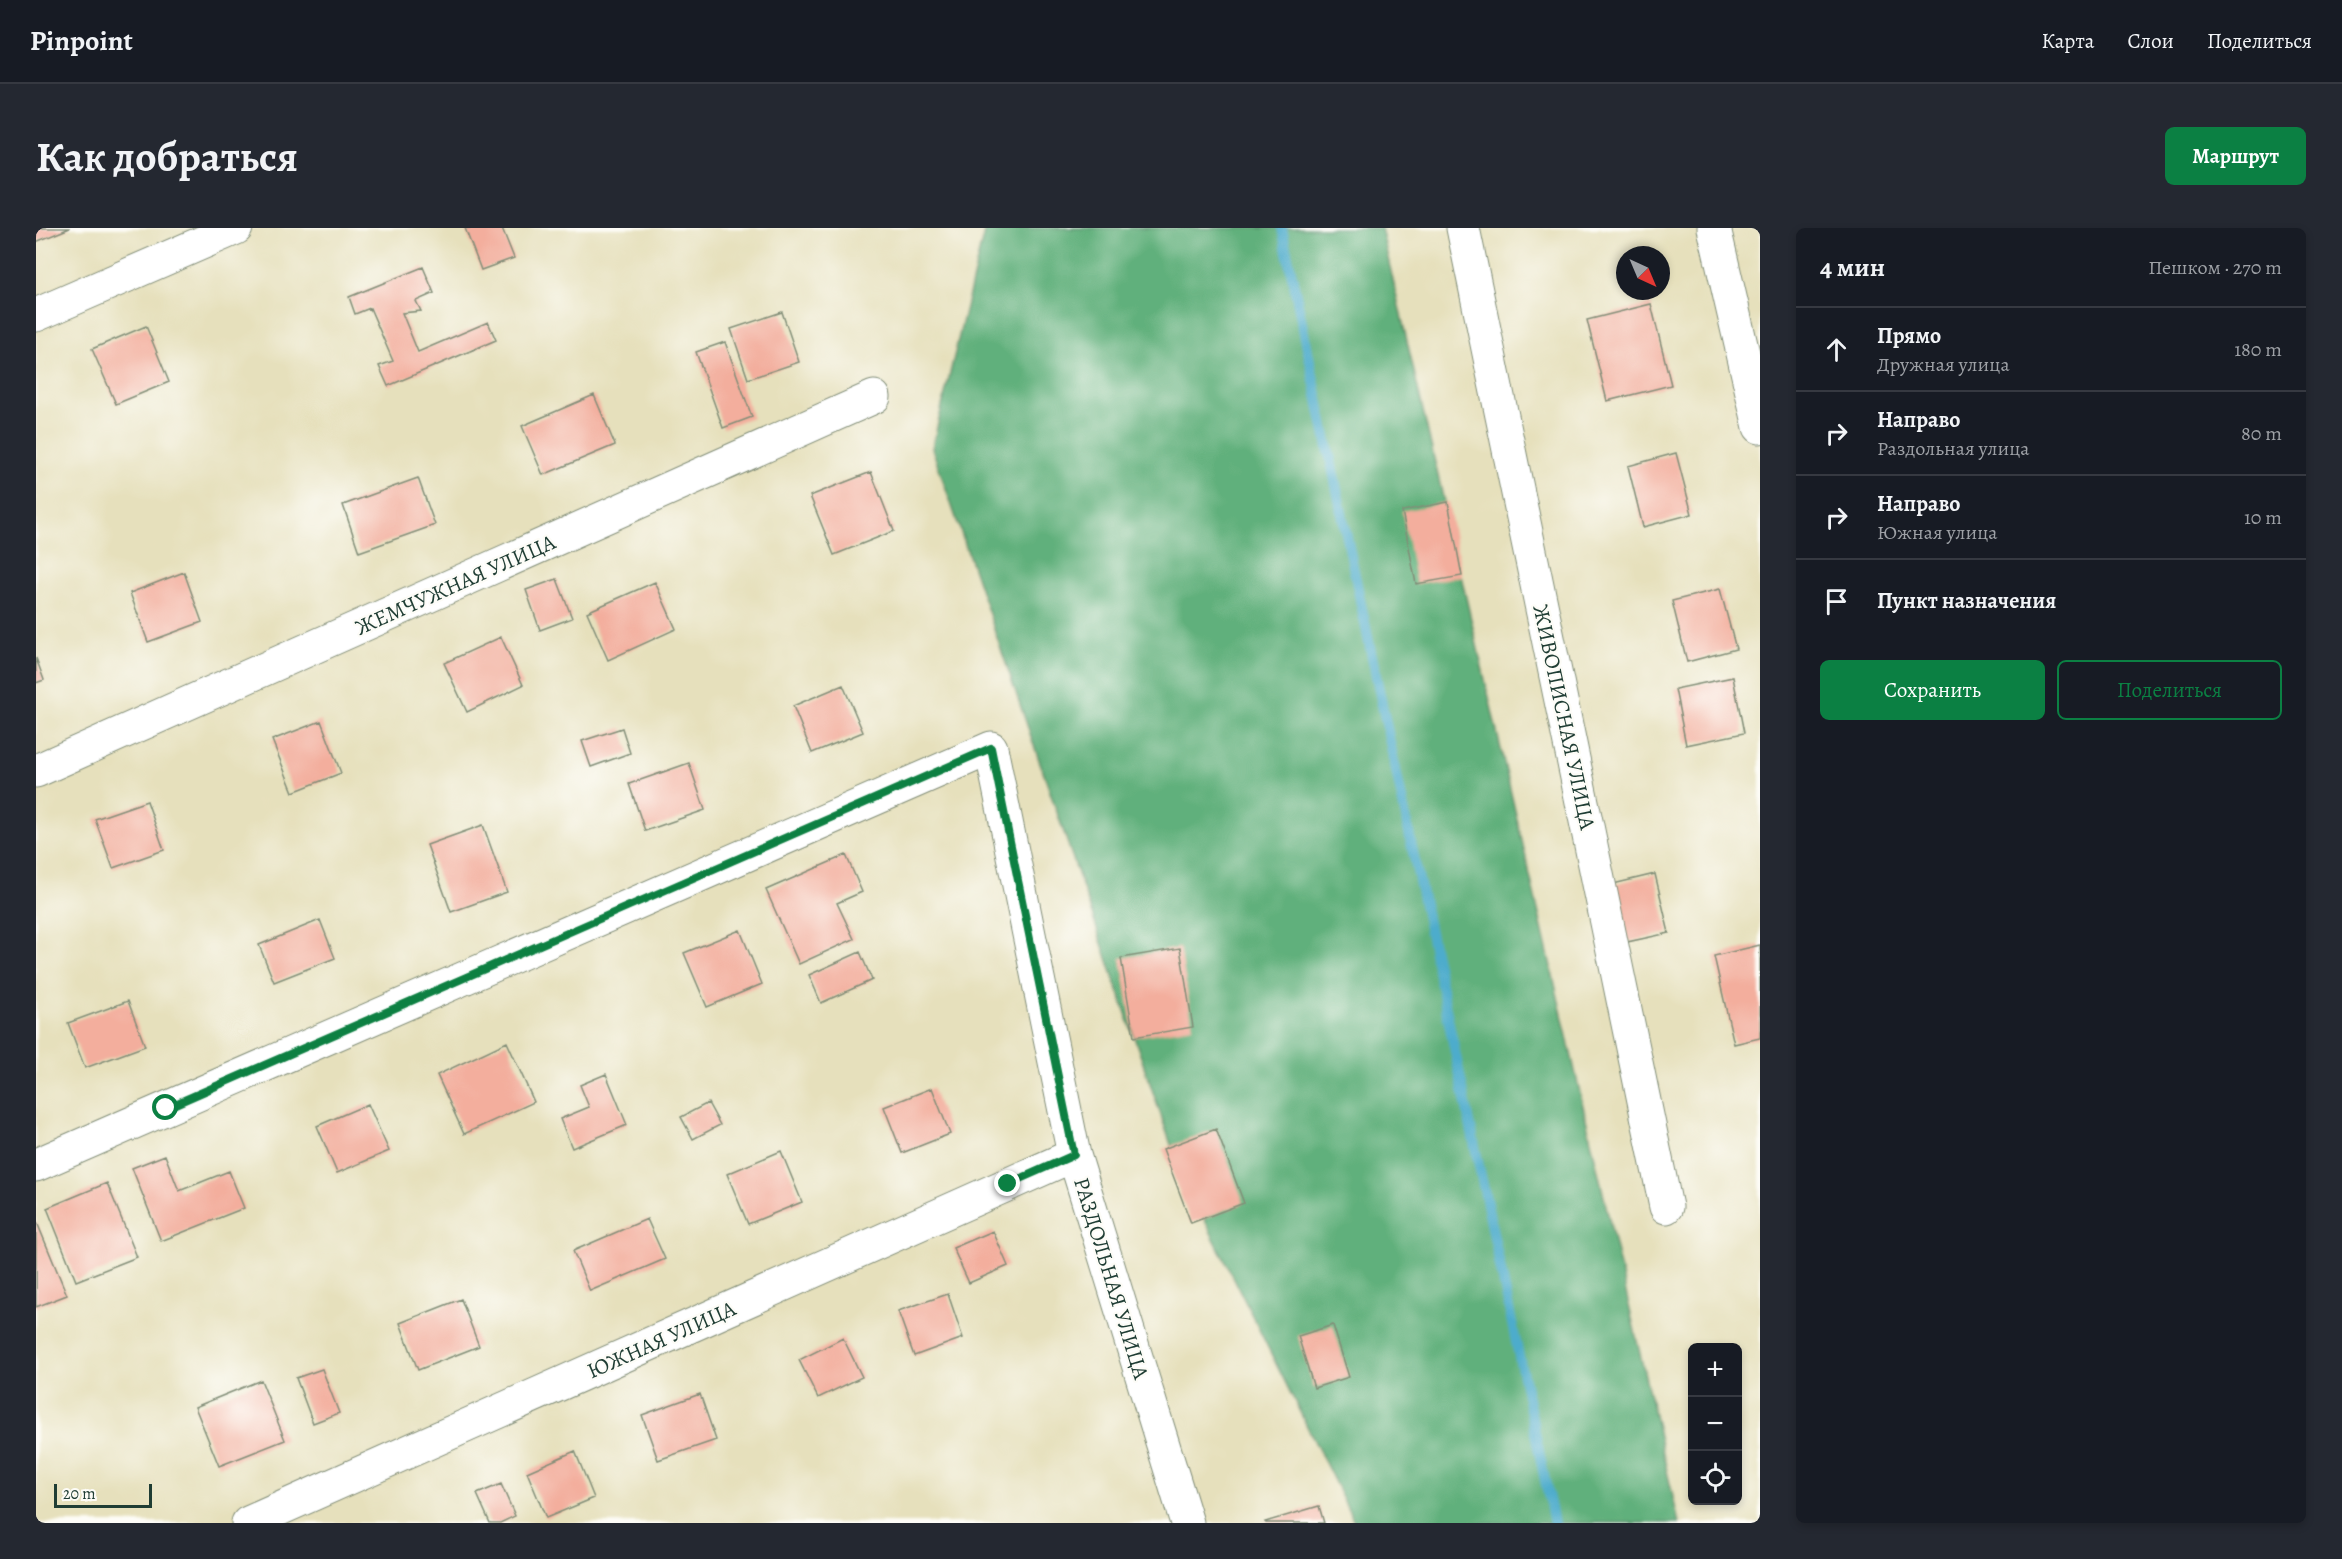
<!DOCTYPE html>
<html lang="ru">
<head>
<meta charset="utf-8">
<style>
	body { margin:0; font-family:Alegreya,serif; background:#242831; color:#f1f3f6 }
	.controls { position:absolute; right:18px; bottom:18px; display:grid; overflow:hidden; border-radius:9px; box-shadow:0 3px 9px #0003 }
	.controls button { width:54px; height:54px; display:grid; place-items:center; padding:0; border:0; border-bottom:2px solid #363941; background:#171b24; color:#f1f3f6; font:30px sans-serif }
	.compass { position:absolute; left:1580px; top:18px; width:54px; height:54px; border-radius:50%; background:#171b24; box-shadow:0 3px 9px #0003; rotate:136deg }
	.scale { position:absolute; left:18px; bottom:15px; width:98px; box-sizing:border-box; padding-left:6px; border:3px solid #1f3d34; border-top:0; font-size:16px; line-height:21px; white-space:nowrap; color:#1f3d34; -webkit-text-stroke:4px #fdfcf7; paint-order:stroke }
	.stop { position:absolute; width:18px; height:18px; margin:-14px; border:4px solid #0b8043; border-radius:50%; background:#fff }
	.stop.end { background:#0b8043; border-color:#fff; box-shadow:0 2px 6px #0008 }
	.list { margin:0; padding:0; list-style:none }
	h2 { display:flex; justify-content:space-between; align-items:center; height:78px; margin:0; padding:0 24px; font-size:26px }
	h2 small { font-size:20px; font-weight:400; color:#9ea1a6 }
	.list li { display:grid; grid-template-columns:39px 1fr auto; gap:18px; align-items:center; box-sizing:border-box; height:84px; padding:0 24px; border-top:2px solid #363941 }
	.list b { display:block; font-size:22px; white-space:nowrap }
	.list p { margin:0; font-size:20px; white-space:nowrap; color:#9ea1a6 }
	.list em { font-size:20px; font-style:normal; color:#9ea1a6 }
	.actions { display:flex; gap:12px; padding:18px 24px }
	.actions a { flex:1; padding:14px 0; border:2px solid #0b8043; border-radius:9px; text-align:center; font-size:21px; color:#0b8043 }
	.actions .main { background:#0b8043; color:#fff }
	.icon { flex:none; width:33px; height:33px; fill:none; stroke:currentColor; stroke-width:2; stroke-linecap:round; stroke-linejoin:round }
	.map { position:relative; flex:none; width:1724px; height:1295px; overflow:hidden; border-radius:9px }
	header { display:flex; align-items:center; gap:36px; box-sizing:border-box; height:84px; padding:0 30px; background:#171b24; border-bottom:2px solid #363941 }
	header strong { font-size:28px }
	nav { display:flex; gap:33px; margin-inline-start:auto; font-size:21px }
	.intro { display:flex; align-items:center; justify-content:space-between; box-sizing:border-box; height:144px; padding:0 36px }
	h1 { margin:0; font-size:42px }
	.button { padding:15px 27px; border-radius:9px; background:#0b8043; color:#fff; font-size:21px; font-weight:700 }
	main { display:flex; gap:36px; padding:0 36px }
	aside { flex:1; background:#171b24; border-radius:9px; box-shadow:0 3px 9px #0003 }
	.map>svg:first-child { display:block }
</style>
</head>
<body>
<header>
<strong>Pinpoint</strong>
<nav><a>Карта</a><a>Слои</a><a>Поделиться</a></nav>
</header>
<div class="intro"><h1>Как добраться</h1><a class="button">Маршрут</a></div>
<main>
<div class="map">
<svg width="1724" height="1295" viewBox="0 0 1724 1295">
	<rect width="100%" height="100%" fill="#fdfcf7"/>
	<filter id="ink" filterUnits="userSpaceOnUse"><feTurbulence type="fractalNoise" baseFrequency=".0167" numOctaves="2"/><feDisplacementMap in="SourceGraphic" scale="12" xChannelSelector="R" yChannelSelector="G"/><feConvolveMatrix kernelMatrix="1 2 1 2 8 2 1 2 1" color-interpolation-filters="sRGB"/></filter>
	<filter id="wash" filterUnits="userSpaceOnUse"><feTurbulence type="fractalNoise" baseFrequency=".008" numOctaves="4" result="noise"/><feDisplacementMap in="SourceGraphic" scale="24" xChannelSelector="R" yChannelSelector="G"/><feGaussianBlur stdDeviation="1.35" result="paint"/><feColorMatrix in="noise" values="0 0 0 0 0 0 0 0 0 0 0 0 0 0 0 0 0 1.4 0 .05"/><feComposite in="paint" operator="in"/></filter>
	<g filter="url(#wash)">
		<rect width="100%" height="100%" fill="#e6e0bc"/>
		<path fill="#61b07b" stroke="#407658" stroke-width="1.5" d="M 949,0 L 1345,0 L 1643,1295 L 1319,1295 L 1143,940 L 896,220 Z"/>
		<g fill="none" stroke-linecap="round" stroke-linejoin="round">
			<path stroke="#4daccc" stroke-width="10" d="M 1246,0 L 1518,1295"/>
		</g>
		<g id="blocks">
			<path fill="#f3ae9d" d="M 0,0 L 34,0 L 0,14 Z
				M 429,0 L 466,0 L 478,30 L 445,42 Z
				M 387,39 L 398,65 L 380,73 L 385,83 L 366,85 L 382,124 L 452,94 L 460,112 L 352,158 L 343,138 L 357,133 L 334,80 L 319,86 L 313,69 Z
				M 1615,76 L 1635,157 L 1571,173 L 1551,92 Z
				M 746,84 L 763,134 L 712,151 L 695,101 Z
				M 110,98 L 133,154 L 80,176 L 56,121 Z
				M 689,114 L 716,189 L 687,200 L 660,124 Z
				M 558,167 L 579,217 L 507,247 L 486,198 Z
				M 1640,225 L 1656,286 L 1607,299 L 1592,238 Z
				M 835,244 L 858,303 L 798,327 L 774,268 Z
				M 382,250 L 399,297 L 323,324 L 307,277 Z
				M 1412,274 L 1426,348 L 1380,356 L 1366,283 Z
				M 148,344 L 166,394 L 112,414 L 94,365 Z
				M 521,351 L 536,390 L 504,402 L 490,362 Z
				M 619,354 L 640,401 L 572,432 L 551,384 Z
				M 1684,361 L 1700,421 L 1651,434 L 1636,373 Z
				M 465,409 L 487,457 L 431,484 L 408,435 Z
				M 0,430 L 8,452 L 0,455 Z
				M 1697,449 L 1708,505 L 1650,517 L 1639,461 Z
				M 807,457 L 827,504 L 776,525 L 757,478 Z
				M 285,493 L 305,545 L 257,564 L 236,512 Z
				M 586,500 L 594,525 L 555,539 L 546,513 Z
				M 653,535 L 669,582 L 609,603 L 593,556 Z
				M 111,573 L 128,622 L 77,640 L 59,591 Z
				M 447,597 L 471,664 L 415,684 L 391,617 Z
				M 810,627 L 826,664 L 801,675 L 818,711 L 763,736 L 730,662 Z
				M 1619,646 L 1633,705 L 1591,714 L 1577,656 Z
				M 284,692 L 299,730 L 238,754 L 223,717 Z
				M 704,702 L 726,756 L 671,779 L 648,725 Z
				M 1724,717 L 1724,810 L 1698,816 L 1678,728 Z
				M 1144,720 L 1157,799 L 1098,809 L 1085,730 Z
				M 824,724 L 836,752 L 785,775 L 773,747 Z
				M 92,773 L 109,818 L 49,840 L 32,795 Z
				M 471,814 L 498,874 L 428,906 L 401,847 Z
				M 570,846 L 591,897 L 536,920 L 524,891 L 553,879 L 544,857 Z
				M 896,860 L 914,906 L 866,925 L 848,879 Z
				M 672,875 L 684,897 L 657,911 L 645,889 Z
				M 332,876 L 353,923 L 301,945 L 281,898 Z
				M 1180,901 L 1208,975 L 1155,995 L 1127,921 Z
				M 745,923 L 766,974 L 712,996 L 691,946 Z
				M 129,927 L 143,963 L 193,943 L 208,980 L 125,1013 L 96,940 Z
				M 71,955 L 101,1029 L 40,1053 L 11,980 Z
				M 611,991 L 629,1031 L 554,1063 L 537,1023 Z
				M 0,992 L 31,1067 L 0,1079 Z
				M 957,1003 L 972,1038 L 933,1055 L 917,1020 Z
				M 912,1066 L 927,1110 L 878,1128 L 862,1083 Z
				M 425,1071 L 443,1118 L 382,1142 L 364,1095 Z
				M 1297,1097 L 1313,1149 L 1278,1160 L 1262,1108 Z
				M 807,1110 L 826,1149 L 782,1170 L 763,1132 Z
				M 286,1141 L 303,1185 L 277,1195 L 260,1150 Z
				M 225,1152 L 249,1212 L 183,1238 L 159,1179 Z
				M 664,1166 L 680,1212 L 622,1232 L 606,1187 Z
				M 539,1223 L 558,1270 L 510,1290 L 491,1244 Z
				M 465,1256 L 479,1288 L 464,1295 L 454,1295 L 441,1266 Z
				M 1283,1278 L 1288,1295 L 1230,1295 L 1229,1294 Z"/>
		</g>
	</g>
	<g filter="url(#ink)">
		<use href="#blocks" fill-opacity="0" stroke="#828e78" stroke-width="1.5"/>
		<g fill="none" stroke-linecap="round" stroke-linejoin="round">
			<defs>
				<path id="minor" d="M 1427,0 L 1630,979
					M 1678,0 L 1724,199
					M 0,87 L 200,0
					M 0,543 L 838,169
					M 0,937 L 955,520 L 1038,927 L 1151,1295
					M 212,1295 L 1038,927"/>
			</defs>
			<use href="#minor" stroke="#828e78" stroke-width="35"/>
			<use href="#minor" stroke="#fff" stroke-width="33"/>
		</g>
	</g>
	<g fill="none" stroke-linecap="round" stroke-linejoin="round" filter="url(#ink)">
		<path stroke="#0b8043" stroke-width="8" d="M 130,880 L 955,520 L 1038,927 L 972,956"/>
	</g>
	<g text-anchor="middle" stroke-width="4.5" stroke-linejoin="round" paint-order="stroke">
		<g font-size="22" fill="#1f3d34" stroke="#fdfcf7">
			<text transform="translate(419 356) rotate(-24)" y="8">ЖЕМЧУЖНАЯ УЛИЦА</text>
			<text transform="translate(1529 489) rotate(78)" y="8">ЖИВОПИСНАЯ УЛИЦА</text>
			<text transform="translate(1076 1050) rotate(73)" y="8">РАЗДОЛЬНАЯ УЛИЦА</text>
			<text transform="translate(625 1111) rotate(-24)" y="8">ЮЖНАЯ УЛИЦА</text>
		</g>
	</g>
</svg>
<div class="controls">
<button>+</button>
<button>−</button>
<button><svg class="icon" aria-label="locate" viewBox="0 0 24 24"><circle cx="12" cy="12" r="6"/><path d="M12 2v4M12 18v4M2 12h4M18 12h4"/></svg></button>
</div>
<svg class="compass" viewBox="-18 -18 36 36"><path d="M0-13l5 13h-10z" fill="#e53935"/><path d="M0 13l5-13h-10z" fill="#9ea1a6"/></svg>
<div class="scale">20 m</div>
<div class="stop" style="left:130px;top:880px"></div>
<div class="stop end" style="left:972px;top:956px"></div>
</div>
<aside>
<h2>4 мин<small>Пешком · 270 m</small></h2>
<ul class="list">
<li><svg class="icon" aria-label="ahead" viewBox="0 0 24 24"><path d="M12 20V5M6 11l6-6 6 6"/></svg><div><b>Прямо</b><p>Дружная улица</p></div><em>180 m</em></li>
<li><svg class="icon" aria-label="right" viewBox="0 0 24 24"><path d="M7 20v-9h11M14 6l5 5-5 5"/></svg><div><b>Направо</b><p>Раздольная улица</p></div><em>80 m</em></li>
<li><svg class="icon" aria-label="right" viewBox="0 0 24 24"><path d="M7 20v-9h11M14 6l5 5-5 5"/></svg><div><b>Направо</b><p>Южная улица</p></div><em>10 m</em></li>
<li><svg class="icon" aria-label="arrive" viewBox="0 0 24 24"><path d="M6 21V4h12l-3 4 3 4H6"/></svg><div><b>Пункт назначения</b></div></li>
</ul>
<div class="actions"><a class="main">Сохранить</a><a>Поделиться</a></div>
</aside>
</main>
</body>
</html>
